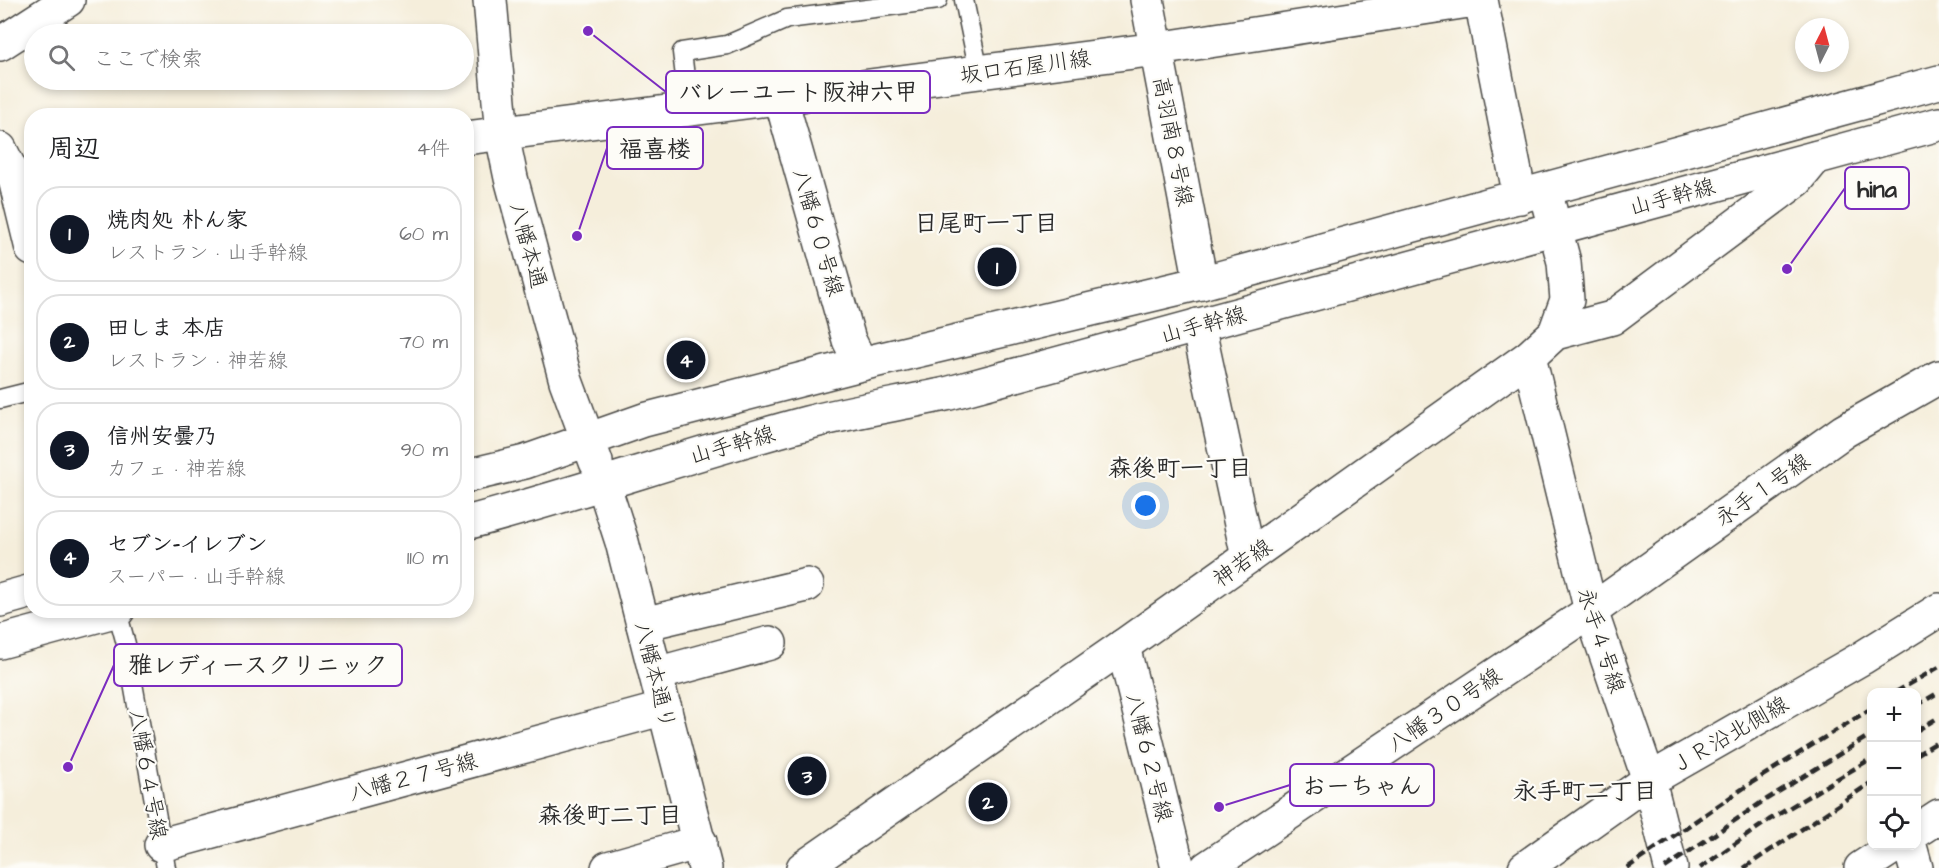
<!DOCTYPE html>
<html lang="ja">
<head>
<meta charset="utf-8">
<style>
	body { margin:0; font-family:"Architects Daughter","Klee One",sans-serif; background:#f2f2f2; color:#202124 }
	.controls { position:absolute; right:18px; bottom:18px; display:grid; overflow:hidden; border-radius:12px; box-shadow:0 3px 9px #0003 }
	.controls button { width:54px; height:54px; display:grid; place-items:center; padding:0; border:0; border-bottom:2px solid #e0e0e0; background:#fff; color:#202124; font:30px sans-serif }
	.compass { position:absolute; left:1795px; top:18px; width:54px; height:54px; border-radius:50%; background:#fff; box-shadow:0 3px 9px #0003; rotate:6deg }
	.you { position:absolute; left:1146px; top:506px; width:21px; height:21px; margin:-15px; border:4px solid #fff; border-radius:50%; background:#1a73e8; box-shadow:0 0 0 9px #1a73e833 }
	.badge { display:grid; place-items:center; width:39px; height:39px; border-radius:50%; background:#111827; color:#fff; font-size:20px; font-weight:700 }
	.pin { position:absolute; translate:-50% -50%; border:3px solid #fff; box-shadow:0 2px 6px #0006 }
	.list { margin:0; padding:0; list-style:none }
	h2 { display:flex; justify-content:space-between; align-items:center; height:78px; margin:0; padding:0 24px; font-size:26px }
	h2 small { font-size:20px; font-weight:400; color:#757577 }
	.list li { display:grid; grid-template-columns:39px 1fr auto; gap:18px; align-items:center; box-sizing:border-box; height:96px; margin:0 12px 12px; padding:0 12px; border:2px solid #e0e0e0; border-radius:24px }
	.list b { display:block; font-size:22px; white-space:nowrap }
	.list p { margin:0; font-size:20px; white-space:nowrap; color:#757577 }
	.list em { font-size:20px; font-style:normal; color:#757577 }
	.icon { flex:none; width:33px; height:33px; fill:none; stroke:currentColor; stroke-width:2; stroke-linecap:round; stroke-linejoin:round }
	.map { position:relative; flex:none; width:1939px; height:868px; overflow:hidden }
	.search { position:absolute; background:#fff; box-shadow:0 3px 9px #0003; left:24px; top:24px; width:450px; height:66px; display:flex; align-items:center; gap:15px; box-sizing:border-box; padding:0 21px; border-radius:33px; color:#757577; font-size:22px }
	.panel { position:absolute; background:#fff; box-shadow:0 3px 9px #0003; left:24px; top:108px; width:450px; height:510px; border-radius:24px }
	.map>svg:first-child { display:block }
</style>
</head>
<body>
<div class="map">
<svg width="1939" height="868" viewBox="0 0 1939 868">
	<rect width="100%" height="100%" fill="#fdfcf7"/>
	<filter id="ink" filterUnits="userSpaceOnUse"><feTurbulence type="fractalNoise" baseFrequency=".0167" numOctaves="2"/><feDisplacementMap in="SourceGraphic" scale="12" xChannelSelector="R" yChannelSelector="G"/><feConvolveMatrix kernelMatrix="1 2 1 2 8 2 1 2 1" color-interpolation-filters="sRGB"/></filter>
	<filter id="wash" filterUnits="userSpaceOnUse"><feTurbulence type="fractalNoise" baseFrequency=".008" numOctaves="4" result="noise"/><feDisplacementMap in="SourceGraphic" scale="24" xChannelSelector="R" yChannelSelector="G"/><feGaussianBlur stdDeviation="1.35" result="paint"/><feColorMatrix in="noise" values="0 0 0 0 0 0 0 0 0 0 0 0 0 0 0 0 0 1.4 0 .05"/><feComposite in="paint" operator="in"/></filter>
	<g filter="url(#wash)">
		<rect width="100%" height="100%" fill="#f5eedb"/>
	</g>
	<g filter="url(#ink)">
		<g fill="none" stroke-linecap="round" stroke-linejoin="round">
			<defs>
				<path id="service" d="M 964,0 L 979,72
					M 689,110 L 682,52 L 727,45 L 787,19 L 938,0
					M 0,399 L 32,391
					M 117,611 L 126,644 L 166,868"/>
				<path id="minor" d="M 1147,0 L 1201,283
					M 1481,0 L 1520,197
					M 0,44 L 68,0
					M 781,99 L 849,340 L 861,364
					M 466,138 L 1157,49 L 1475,0
					M 1198,325 L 1248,557
					M 1529,357 L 1591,611 L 1649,780 L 1671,868
					M 643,624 L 807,585
					M 1123,646 L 1178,868
					M 656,674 L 770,643
					M 1916,831 L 1939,816
					M 161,845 L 665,708
					M 1910,846 L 1916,868
					M 608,868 L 700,842
					M 1207,868 L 1591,611 L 1844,431 L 1939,377
					M 1861,868 L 1895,846"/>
				<path id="tertiary" d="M 0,149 L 15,179 L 32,249
					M 1555,333 L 1612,318 L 1797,180 L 1815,158
					M 603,483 L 622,542 L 705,868
					M 803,868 L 1123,646 L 1529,357 L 1555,333 L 1567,300 L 1564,262 L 1545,191
					M 1525,868 L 1649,780 L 1862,658 L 1939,610"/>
				<path id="primary" d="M 490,0 L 502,135 L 511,178 L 566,381 L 596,462
					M 466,476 L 525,462 L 644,420 L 861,364 L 1201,283 L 1939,82
					M 466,523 C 581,493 693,453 807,423 C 853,411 900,404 946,394 L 1939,124
					M 0,600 L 32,591
					M 0,642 L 118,610"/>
			</defs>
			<use href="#service" stroke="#494845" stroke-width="21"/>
			<use href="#minor" stroke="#494845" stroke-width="36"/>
			<use href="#tertiary" stroke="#494845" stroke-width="36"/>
			<use href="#primary" stroke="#494845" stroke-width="36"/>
			<use href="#service" stroke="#fff" stroke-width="18"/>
			<use href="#minor" stroke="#fff" stroke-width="33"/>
			<use href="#tertiary" stroke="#fff" stroke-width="33"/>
			<use href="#primary" stroke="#fff" stroke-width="33"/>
			<path stroke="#2b2b2b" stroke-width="4.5" stroke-dasharray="9 4.5" stroke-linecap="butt" d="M 1896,692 L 1939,667
				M 1916,706 L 1939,692
				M 1916,731 L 1939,717
				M 1916,755 L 1939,741
				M 1627,868 L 1751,783 L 1872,708
				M 1665,868 L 1762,802 L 1872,734
				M 1700,868 L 1769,820 L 1872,758
				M 1744,868 L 1872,782"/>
		</g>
	</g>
	<g text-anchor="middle" stroke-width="4.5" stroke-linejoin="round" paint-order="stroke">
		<g font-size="22" fill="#2b2b2b" stroke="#fdfcf7">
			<text transform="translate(1025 66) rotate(-8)" y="8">坂口石屋川線</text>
			<text transform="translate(1174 141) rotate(79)" y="8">高羽南８号線</text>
			<text transform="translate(1672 196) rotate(-15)" y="8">山手幹線</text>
			<text transform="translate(819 232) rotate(74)" y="8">八幡６０号線</text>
			<text transform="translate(529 245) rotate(75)" y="8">八幡本通</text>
			<text transform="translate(1203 324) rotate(-15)" y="8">山手幹線</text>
			<text transform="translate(732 444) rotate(-16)" y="8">山手幹線</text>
			<text transform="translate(1762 489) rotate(-35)" y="8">永手１号線</text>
			<text transform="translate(1242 562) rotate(-35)" y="8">神若線</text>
			<text transform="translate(1602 640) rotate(72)" y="8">永手４号線</text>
			<text transform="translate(656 675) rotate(76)" y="8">八幡本通り</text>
			<text transform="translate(1444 709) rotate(-34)" y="8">八幡３０号線</text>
			<text transform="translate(1729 734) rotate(-30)" y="8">ＪＲ沿北側線</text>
			<text transform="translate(1150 757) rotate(76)" y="8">八幡６２号線</text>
			<text transform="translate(149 774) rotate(80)" y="8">八幡６４号線</text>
			<text transform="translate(413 776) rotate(-15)" y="8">八幡２７号線</text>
		</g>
		<g font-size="24" font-weight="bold" fill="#2b2b2b" stroke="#fdfcf7">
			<text x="986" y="231">日尾町一丁目</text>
			<text x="1180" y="476">森後町一丁目</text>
			<text x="1585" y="799">永手町二丁目</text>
			<text x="610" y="823">森後町二丁目</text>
		</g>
	</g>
	<path fill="none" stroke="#7b2cbf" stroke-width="2" d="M588 31L666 92M577 236L607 148M1787 269L1845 188M68 767L114 665M1219 807L1290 785"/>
	<g fill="#7b2cbf" stroke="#fdfcf7" stroke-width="2">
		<circle cx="588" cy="31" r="6"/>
		<circle cx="577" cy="236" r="6"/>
		<circle cx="1787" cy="269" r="6"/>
		<circle cx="68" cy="767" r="6"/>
		<circle cx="1219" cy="807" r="6"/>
	</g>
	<g fill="#fdfcf7" stroke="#7b2cbf" stroke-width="2">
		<rect x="666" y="71" width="264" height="42" rx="6"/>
		<rect x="607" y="127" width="96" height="42" rx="6"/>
		<rect x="1845" y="167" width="64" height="42" rx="6"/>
		<rect x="114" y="644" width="288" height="42" rx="6"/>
		<rect x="1290" y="764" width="144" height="42" rx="6"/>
	</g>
	<g font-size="24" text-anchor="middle" font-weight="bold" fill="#2b2b2b">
		<text x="798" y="100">バレーユート阪神六甲</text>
		<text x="655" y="157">福喜楼</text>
		<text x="1877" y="197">hina</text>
		<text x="258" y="673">雅レディースクリニック</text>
		<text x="1362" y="794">おーちゃん</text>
	</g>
</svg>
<div class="controls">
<button>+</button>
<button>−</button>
<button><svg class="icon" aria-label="locate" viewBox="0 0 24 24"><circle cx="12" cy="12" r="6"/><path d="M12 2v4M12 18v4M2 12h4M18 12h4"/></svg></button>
</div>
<svg class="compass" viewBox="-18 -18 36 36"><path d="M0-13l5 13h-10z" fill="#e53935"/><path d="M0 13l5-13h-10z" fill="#757577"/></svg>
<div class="you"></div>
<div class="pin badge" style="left:997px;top:267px">1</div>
<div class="pin badge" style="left:988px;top:802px">2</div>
<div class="pin badge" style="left:807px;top:776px">3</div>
<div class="pin badge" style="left:686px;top:360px">4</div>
<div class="search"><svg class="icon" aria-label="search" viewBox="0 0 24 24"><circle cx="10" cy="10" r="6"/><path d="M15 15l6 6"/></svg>ここで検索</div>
<section class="panel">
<h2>周辺<small>4件</small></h2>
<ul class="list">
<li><span class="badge">1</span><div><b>焼肉処 朴ん家</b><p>レストラン · 山手幹線</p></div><em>60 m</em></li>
<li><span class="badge">2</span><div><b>田しま 本店</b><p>レストラン · 神若線</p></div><em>70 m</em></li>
<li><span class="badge">3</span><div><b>信州安曇乃</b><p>カフェ · 神若線</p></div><em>90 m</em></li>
<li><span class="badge">4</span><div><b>セブン-イレブン</b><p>スーパー · 山手幹線</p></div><em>110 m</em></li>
</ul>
</section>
</div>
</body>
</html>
